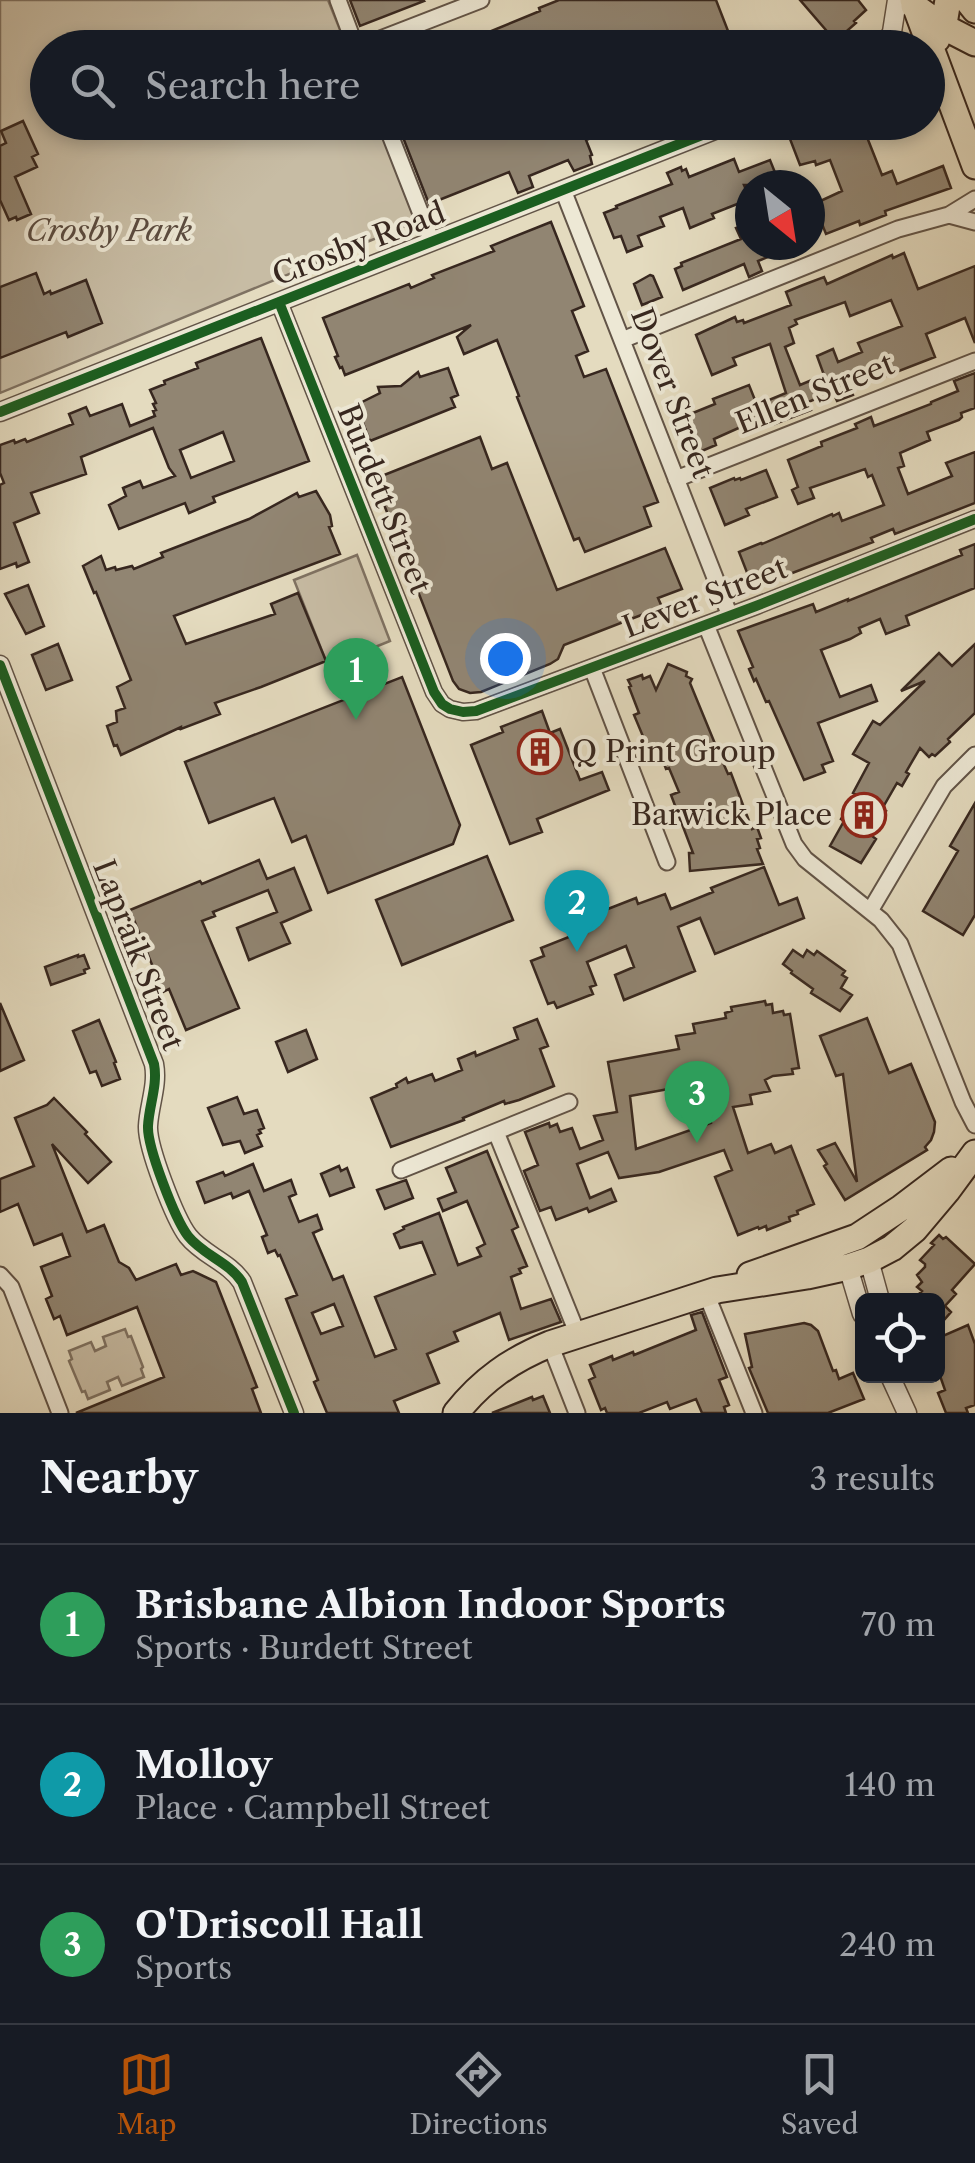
<!DOCTYPE html>
<html lang="en">
<head>
<meta charset="utf-8">
<style>
	body { margin:0; font-family:"Libre Caslon Text",serif; background:#20242c; color:#f1f3f6 }
	.controls { position:absolute; right:30px; bottom:30px; display:grid; overflow:hidden; border-radius:15px; box-shadow:0 5px 15px #0003 }
	.controls button { width:90px; height:90px; display:grid; place-items:center; padding:0; border:0; border-bottom:2px solid #363941; background:#171b24; color:#f1f3f6; font:50px sans-serif }
	.compass { position:absolute; left:735px; top:170px; width:90px; height:90px; border-radius:50%; background:#171b24; box-shadow:0 5px 15px #0003; rotate:150deg }
	.you { position:absolute; left:505px; top:658px; width:35px; height:35px; margin:-25px; border:8px solid #fff; border-radius:50%; background:#1a73e8; box-shadow:0 0 0 15px #1a73e833 }
	.badge { display:grid; place-items:center; width:65px; height:65px; border-radius:50%; background:#b45309; color:#fff; font-size:32px; font-weight:700 }
	.pin { position:absolute; translate:-50% -82px; filter:drop-shadow(0 2px 5px #0008) }
	.pin::after { content:''; position:absolute; top:52px; width:35px; height:30px; background:inherit; clip-path:polygon(0 0,100% 0,50% 100%) }
	.list { margin:0; padding:0; list-style:none }
	h2 { display:flex; justify-content:space-between; align-items:center; height:130px; margin:0; padding:0 40px; font-size:42px }
	h2 small { font-size:32px; font-weight:400; color:#9ea1a6 }
	.list li { display:grid; grid-template-columns:65px 1fr auto; gap:30px; align-items:center; box-sizing:border-box; height:160px; padding:0 40px; border-top:2px solid #363941 }
	.list b { display:block; font-size:38px; white-space:nowrap }
	.list p { margin:0; font-size:32px; white-space:nowrap; color:#9ea1a6 }
	.list em { font-size:32px; font-style:normal; color:#9ea1a6 }
	.icon { flex:none; width:55px; height:55px; fill:none; stroke:currentColor; stroke-width:2; stroke-linecap:round; stroke-linejoin:round }
	.map { position:relative; flex:none; width:975px; height:1413px; overflow:hidden }
	.search { position:absolute; background:#171b24; box-shadow:0 5px 15px #0003; left:30px; right:30px; top:30px; height:110px; display:flex; align-items:center; gap:25px; box-sizing:border-box; padding:0 35px; border-radius:55px; color:#9ea1a6; font-size:38px }
	.sheet { height:610px; background:#171b24 }
	nav { display:flex; justify-content:space-around; align-items:center; box-sizing:border-box; height:140px; border-top:2px solid #363941; background:#171b24; font-size:28px; color:#9ea1a6 }
	nav a { display:grid; justify-items:center; gap:5px }
	nav .on { color:#b45309 }
	.map>svg:first-child { display:block }
</style>
</head>
<body>
<div class="map">
<svg width="975" height="1413" viewBox="0 0 975 1413">
	<rect width="100%" height="100%" fill="#e4dbbf"/>
	<filter id="stains"><feTurbulence type="fractalNoise" baseFrequency=".002" numOctaves="4"/><feColorMatrix values="0 0 0 0 .2 0 0 0 0 .09 0 0 0 0 .02 0 0 0 .5 -.17"/></filter>
	<radialGradient id="worn" r=".72"><stop offset=".6" stop-color="#630" stop-opacity="0"/><stop offset="1" stop-color="#630" stop-opacity=".3"/></radialGradient>
	<path fill="#c7bca4" stroke="#7f7262" stroke-width="2.5" d="M 0,0 L 328,0 L 347,47 L 48,48 L 48,122 L 378,123 L 418,221 L 0,393 Z
		M 357,555 L 390,641 L 328,666 L 294,580 Z
		M 125,1329 L 128,1337 L 131,1336 L 143,1367 L 141,1369 L 144,1377 L 122,1386 L 118,1377 L 107,1382 L 110,1390 L 88,1399 L 85,1391 L 82,1392 L 69,1361 L 72,1359 L 69,1351 L 91,1342 L 95,1351 L 106,1346 L 103,1337 Z"/>
	<path fill="#918572" stroke="#37271f" stroke-width="2.5" fill-rule="evenodd" d="M 350,0 L 423,0 L 424,1 L 360,26 Z
		M 559,0 L 716,0 L 730,36 L 717,42 L 719,48 L 450,48 L 540,11 L 539,8 Z
		M 800,0 L 858,0 L 866,10 L 854,21 L 856,23 L 840,37 L 832,37 Z
		M 23,121 L 38,154 L 32,157 L 37,167 L 15,177 L 31,214 L 17,220 L 16,217 L 9,220 L 0,200 L 0,146 L 6,143 L 1,131 Z
		M 397,122 L 627,122 L 627,123 L 586,140 L 592,155 L 590,156 L 592,164 L 574,171 L 568,160 L 529,176 L 533,187 L 518,193 L 509,172 L 429,204 Z
		M 815,122 L 861,122 L 882,175 L 892,171 L 897,184 L 943,166 L 951,188 L 885,211 L 886,215 L 860,225 L 859,221 L 826,234 L 814,204 L 842,191 L 830,160 L 816,165 L 815,161 L 800,165 L 790,139 L 817,128 Z
		M 734,159 L 739,172 L 770,160 L 780,185 L 744,185 L 750,199 L 712,214 L 714,218 L 690,228 L 683,208 L 660,217 L 664,226 L 638,236 L 642,246 L 627,252 L 621,236 L 614,238 L 604,213 L 617,208 L 616,206 L 672,184 L 667,173 L 681,167 L 682,171 L 686,169 L 689,177 Z
		M 551,222 L 584,306 L 572,311 L 588,351 L 576,356 L 584,377 L 606,369 L 658,502 L 644,507 L 651,526 L 585,552 L 579,538 L 574,540 L 517,397 L 519,396 L 497,340 L 464,354 L 457,337 L 471,325 L 345,375 L 342,367 L 340,368 L 335,357 L 338,356 L 323,318 L 409,284 L 411,288 L 434,278 L 432,275 L 494,251 L 491,246 Z
		M 750,223 L 750,245 L 797,245 L 758,261 L 762,271 L 749,277 L 744,264 L 683,290 L 675,269 L 682,266 L 681,263 L 741,239 L 736,228 Z
		M 904,253 L 918,289 L 975,266 L 975,343 L 965,318 L 926,334 L 935,357 L 881,378 L 879,374 L 850,386 L 853,395 L 837,401 L 833,392 L 808,402 L 811,410 L 775,424 L 771,415 L 743,426 L 714,439 L 716,445 L 697,453 L 683,417 L 715,404 L 713,399 L 749,385 L 757,405 L 786,393 L 770,344 L 733,358 L 736,365 L 712,375 L 696,335 L 735,317 L 737,322 L 743,320 L 744,323 L 791,305 L 786,292 L 803,285 L 824,277 L 827,284 L 892,255 L 893,258 ZM 891,300 L 902,326 L 858,343 L 862,352 L 838,362 L 833,349 L 817,356 L 824,375 L 800,385 L 785,347 L 794,343 L 789,328 L 797,324 L 795,320 L 845,302 L 850,316 Z
		M 36,273 L 44,294 L 50,291 L 51,294 L 86,280 L 102,323 L 68,337 L 66,332 L 0,358 L 0,287 Z
		M 650,275 L 653,276 L 662,297 L 642,305 L 634,284 Z
		M 261,338 L 309,461 L 213,497 L 215,502 L 189,513 L 185,503 L 119,529 L 109,505 L 126,496 L 123,488 L 140,481 L 143,488 L 175,476 L 169,468 L 153,428 L 81,457 L 86,474 L 31,493 L 39,513 L 14,523 L 29,562 L 17,567 L 16,563 L 0,569 L 0,485 L 4,483 L 0,473 L 0,445 L 14,440 L 15,443 L 25,439 L 27,442 L 73,424 L 69,414 L 86,407 L 90,416 L 122,404 L 130,426 L 155,416 L 153,411 L 156,410 L 153,404 L 156,403 L 150,390 L 165,384 L 164,381 L 198,368 L 196,363 ZM 223,432 L 234,461 L 191,478 L 180,450 Z
		M 448,368 L 458,395 L 451,398 L 455,407 L 370,441 L 356,405 L 380,393 L 378,387 L 401,386 L 418,372 L 420,377 Z
		M 975,373 L 975,408 L 961,413 L 962,417 L 959,420 L 927,432 L 930,440 L 900,453 L 904,466 L 898,468 L 908,494 L 952,476 L 946,463 L 975,452 L 975,503 L 895,534 L 893,529 L 871,538 L 873,542 L 753,588 L 739,552 L 761,543 L 762,544 L 832,514 L 833,516 L 839,513 L 842,521 L 884,505 L 872,475 L 868,477 L 865,469 L 810,488 L 814,498 L 798,504 L 792,490 L 798,487 L 788,460 L 822,446 L 821,442 L 857,428 L 855,424 L 871,417 L 874,426 L 931,404 L 931,402 L 958,391 L 954,381 Z
		M 480,437 L 492,469 L 507,463 L 557,590 L 665,548 L 682,589 L 658,598 L 662,607 L 564,645 L 558,659 L 550,664 L 481,692 L 470,693 L 459,689 L 453,681 L 374,479 Z
		M 766,470 L 777,497 L 746,509 L 749,515 L 725,525 L 710,488 L 734,478 L 735,480 L 740,478 L 741,480 Z
		M 316,491 L 330,515 L 332,526 L 329,527 L 340,554 L 174,616 L 186,644 L 275,614 L 271,604 L 298,593 L 326,661 L 261,687 L 215,703 L 220,714 L 181,729 L 181,727 L 121,755 L 117,745 L 114,746 L 107,726 L 117,722 L 116,711 L 125,708 L 117,687 L 131,680 L 96,592 L 94,593 L 83,566 L 101,556 L 106,570 L 115,567 L 116,570 L 132,566 L 134,569 L 163,557 L 161,553 L 249,519 L 297,493 L 299,497 Z
		M 975,544 L 975,588 L 906,616 L 909,625 L 886,634 L 880,619 L 859,628 L 861,633 L 850,639 L 821,650 L 840,697 L 871,685 L 877,701 L 818,723 L 833,761 L 822,765 L 825,772 L 804,780 L 769,701 L 766,702 L 756,679 L 754,681 L 749,669 L 753,667 L 738,631 L 813,604 L 816,612 L 848,599 L 848,601 L 962,555 L 960,550 Z
		M 28,585 L 44,626 L 26,634 L 5,594 Z
		M 58,644 L 72,680 L 46,690 L 32,655 Z
		M 975,644 L 975,713 L 948,739 L 950,742 L 935,756 L 932,754 L 929,757 L 920,748 L 906,772 L 909,774 L 902,786 L 897,783 L 882,809 L 886,811 L 872,836 L 876,839 L 861,863 L 830,846 L 844,821 L 841,819 L 855,794 L 853,793 L 869,763 L 853,754 L 873,721 L 880,725 L 925,681 L 901,691 L 939,653 L 952,666 Z
		M 668,664 L 687,672 L 686,676 L 692,679 L 690,683 L 718,751 L 728,774 L 731,773 L 752,829 L 757,827 L 761,838 L 757,839 L 760,848 L 757,849 L 763,864 L 690,871 L 689,853 L 693,853 L 671,795 L 679,792 L 669,768 L 666,769 L 663,761 L 658,763 L 654,752 L 650,753 L 634,715 L 639,713 L 629,687 L 631,686 L 628,680 L 642,675 L 643,679 L 650,676 L 656,690 Z
		M 402,677 L 460,825 L 453,844 L 328,893 L 306,836 L 292,842 L 274,798 L 209,823 L 185,762 Z
		M 542,711 L 550,733 L 560,729 L 580,780 L 602,772 L 609,790 L 537,819 L 542,832 L 510,844 L 471,745 L 503,732 L 501,727 Z
		M 975,803 L 975,915 L 963,935 L 923,911 L 958,851 L 950,846 Z
		M 487,856 L 513,920 L 402,965 L 376,900 Z
		M 259,860 L 267,879 L 294,868 L 311,910 L 281,923 L 290,943 L 249,960 L 237,928 L 277,912 L 268,890 L 213,912 L 215,916 L 202,921 L 239,1008 L 186,1030 L 169,989 L 163,992 L 130,910 L 200,881 L 202,884 Z
		M 764,867 L 779,905 L 797,898 L 804,918 L 715,954 L 700,918 L 678,927 L 695,971 L 624,1000 L 615,975 L 634,967 L 626,946 L 587,962 L 596,985 L 590,987 L 593,994 L 557,1008 L 554,1002 L 548,1004 L 531,961 L 544,956 L 541,948 L 574,935 L 573,931 L 598,921 L 595,914 L 636,898 L 638,904 L 665,894 L 671,909 L 713,892 L 711,888 Z
		M 793,950 L 803,957 L 807,950 L 814,955 L 817,951 L 845,971 L 842,975 L 847,978 L 841,988 L 852,995 L 840,1011 L 811,993 L 813,989 L 791,973 L 792,971 L 783,964 Z
		M 78,955 L 78,957 L 84,955 L 89,968 L 84,970 L 85,973 L 51,985 L 45,967 Z
		M 765,1001 L 766,1005 L 772,1004 L 773,1013 L 783,1011 L 784,1015 L 790,1014 L 799,1068 L 792,1069 L 793,1074 L 773,1076 L 765,1080 L 770,1091 L 750,1095 L 752,1104 L 733,1107 L 748,1153 L 771,1144 L 775,1153 L 791,1146 L 814,1204 L 797,1211 L 798,1214 L 789,1217 L 790,1221 L 767,1230 L 766,1226 L 759,1229 L 758,1227 L 738,1235 L 715,1177 L 732,1170 L 724,1150 L 659,1172 L 619,1178 L 608,1152 L 577,1164 L 590,1198 L 611,1189 L 616,1201 L 589,1212 L 587,1208 L 556,1220 L 551,1207 L 540,1211 L 524,1171 L 538,1165 L 525,1132 L 549,1123 L 550,1127 L 557,1124 L 560,1132 L 572,1128 L 580,1149 L 603,1140 L 594,1116 L 617,1112 L 608,1062 L 679,1049 L 676,1036 L 695,1033 L 693,1024 L 726,1018 L 725,1013 L 732,1011 L 731,1007 ZM 685,1086 L 687,1098 L 706,1094 L 711,1123 L 636,1149 L 630,1096 Z
		M 0,1003 L 24,1060 L 0,1071 Z
		M 867,1018 L 889,1073 L 911,1064 L 935,1122 L 934,1132 L 931,1140 L 925,1147 L 927,1150 L 845,1200 L 824,1166 L 827,1164 L 818,1150 L 835,1143 L 857,1182 L 843,1074 L 836,1076 L 820,1036 Z
		M 537,1019 L 548,1046 L 540,1049 L 554,1086 L 519,1100 L 505,1104 L 504,1101 L 463,1118 L 464,1120 L 391,1147 L 371,1098 L 397,1087 L 396,1084 L 406,1078 L 408,1083 L 432,1074 L 435,1081 L 462,1070 L 458,1059 L 475,1052 L 476,1056 L 518,1039 L 514,1028 Z
		M 99,1020 L 116,1062 L 114,1063 L 120,1079 L 102,1086 L 96,1071 L 90,1073 L 73,1031 Z
		M 306,1030 L 317,1059 L 288,1072 L 276,1042 Z
		M 237,1097 L 244,1114 L 257,1110 L 264,1128 L 259,1130 L 261,1133 L 257,1135 L 262,1146 L 245,1153 L 240,1141 L 223,1145 L 208,1108 Z
		M 54,1098 L 87,1132 L 85,1134 L 111,1162 L 88,1183 L 52,1144 L 87,1232 L 104,1225 L 119,1262 L 129,1268 L 136,1280 L 176,1264 L 181,1275 L 193,1271 L 216,1282 L 257,1387 L 252,1389 L 261,1413 L 76,1413 L 164,1377 L 137,1307 L 67,1335 L 60,1316 L 54,1319 L 46,1299 L 52,1296 L 41,1267 L 70,1256 L 62,1234 L 34,1245 L 18,1204 L 0,1212 L 0,1179 L 34,1166 L 15,1118 L 47,1105 Z
		M 487,1151 L 518,1227 L 512,1230 L 527,1266 L 519,1269 L 521,1273 L 511,1277 L 521,1309 L 551,1299 L 561,1322 L 509,1340 L 500,1313 L 454,1332 L 458,1341 L 427,1354 L 439,1383 L 394,1401 L 399,1413 L 327,1413 L 314,1382 L 318,1380 L 286,1299 L 297,1295 L 280,1255 L 278,1256 L 275,1250 L 268,1253 L 262,1237 L 267,1235 L 249,1191 L 233,1198 L 231,1193 L 205,1203 L 197,1182 L 223,1172 L 225,1176 L 253,1164 L 264,1191 L 291,1180 L 296,1194 L 289,1197 L 299,1222 L 317,1215 L 322,1229 L 313,1233 L 333,1280 L 343,1276 L 375,1357 L 396,1349 L 375,1297 L 435,1274 L 422,1242 L 400,1248 L 394,1234 L 404,1229 L 403,1227 L 439,1213 L 458,1265 L 481,1256 L 477,1248 L 485,1244 L 467,1201 L 443,1211 L 438,1199 L 456,1192 L 446,1168 ZM 334,1304 L 343,1326 L 321,1334 L 312,1313 Z
		M 339,1166 L 341,1171 L 347,1168 L 354,1187 L 330,1196 L 321,1174 Z
		M 406,1180 L 413,1198 L 385,1209 L 377,1190 Z
		M 939,1235 L 943,1239 L 946,1237 L 975,1264 L 952,1290 L 956,1294 L 945,1306 L 951,1312 L 938,1327 L 938,1300 L 913,1300 L 922,1291 L 917,1287 L 922,1282 L 917,1275 L 925,1267 L 925,1264 L 920,1260 L 934,1245 L 931,1243 Z
		M 702,1312 L 727,1377 L 719,1380 L 729,1405 L 724,1407 L 726,1413 L 702,1413 L 696,1399 L 670,1409 L 667,1402 L 639,1413 L 607,1413 L 605,1408 L 601,1410 L 589,1380 L 595,1377 L 590,1365 L 612,1356 L 613,1360 L 633,1352 L 634,1355 L 696,1330 L 691,1315 Z
		M 804,1323 L 811,1325 L 818,1331 L 833,1371 L 836,1370 L 839,1379 L 853,1373 L 864,1399 L 828,1413 L 768,1413 L 749,1368 L 752,1367 L 745,1334 Z
		M 968,1325 L 975,1344 L 975,1405 L 966,1408 L 968,1413 L 946,1413 L 938,1393 L 945,1390 L 938,1370 L 938,1338 Z
		M 543,1396 L 550,1413 L 492,1413 L 532,1397 L 533,1400 Z"/>
	<g fill="none" stroke-linecap="round" stroke-linejoin="round">
		<defs>
			<path id="minor" d="M 338,0 L 356,48
				M 357,48 L 481,0
				M 385,122 L 432,242
				M 563,190 L 730,616
				M 949,215 L 975,222
				M 279,302 L 434,692 L 442,704 L 450,709 L 463,712 L 476,711 L 756,606 L 975,519
				M 622,340 L 898,229 L 949,215 L 975,199
				M 676,479 L 975,361
				M 706,625 L 794,844 L 805,859 L 881,920 L 900,944 L 963,1102 L 975,1125
				M 592,668 L 667,862
				M 870,911 L 944,786 L 975,755
				M 496,1132 L 578,1335
				M 401,1170 L 569,1102
				M 0,1275 L 11,1287 L 60,1413
				M 706,1293 L 754,1413
				M 550,1344 L 577,1413"/>
			<path id="tertiary" d="M 884,48 L 892,32 L 897,0
				M 0,412 L 735,122
				M 0,665 L 154,1064 C 158,1085 149,1105 148,1126 C 147,1147 175,1219 188,1236 C 203,1255 229,1262 242,1282 L 294,1413
				M 869,1260 L 880,1300
				M 848,1267 L 862,1314
				M 890,1376 L 907,1413"/>
			<path id="trunk" d="M 913,0 L 975,166
				M 967,0 L 975,10
				M 914,6 L 942,26 L 975,43
				M 937,39 L 945,18 L 948,0
				M 750,1275 L 857,1237 L 901,1208 L 951,1170
				M 456,1413 C 482,1380 511,1360 550,1344 L 717,1290 L 807,1276 L 848,1267 L 869,1260 L 892,1248 L 915,1229 L 947,1191 L 975,1153"/>
		</defs>
		<use href="#minor" stroke="#625447" stroke-width="19"/>
		<use href="#tertiary" stroke="#625447" stroke-width="21"/>
		<use href="#trunk" stroke="#37271f" stroke-width="29"/>
		<use href="#minor" stroke="#ede8d5" stroke-width="15"/>
		<use href="#tertiary" stroke="#ede8d5" stroke-width="18"/>
		<use href="#trunk" stroke="#e4dbbf" stroke-width="25"/>
		<defs>
			<path id="cycleway" d="M 279,302 L 434,692 L 442,704 L 450,709 L 463,712 L 476,711 L 756,606 L 975,519
				M 0,412 L 735,122
				M 0,665 L 154,1064 C 158,1085 149,1105 148,1126 C 147,1147 175,1219 188,1236 C 203,1255 229,1262 242,1282 L 294,1413"/>
		</defs>
		<use href="#cycleway" stroke="#ede8d5" stroke-width="16"/>
		<use href="#cycleway" stroke="#1b5e20" stroke-width="10"/>
	</g>
	<defs>
		<symbol id="building-ring" viewBox="-11 -11 22 22"><circle r="9.5" fill="#ede8d5" stroke="#8f2418" stroke-width="1.5"/><path d="M-4-6H4V6H1V3H-1V6H-4ZM-2.5-4.3h1.7v1.8h-1.7ZM.8-4.3h1.7v1.8H.8ZM-2.5-1h1.7V.8h-1.7ZM.8-1h1.7V.8H.8Z" fill="#8f2418"/></symbol>
	</defs>
	<g fill-rule="evenodd">
		<use href="#building-ring" x="515" y="727" width="50" height="50"/>
		<use href="#building-ring" x="839" y="790" width="50" height="50"/>
	</g>
	<g text-anchor="middle" stroke-width="8" stroke-linejoin="round" paint-order="stroke">
		<g font-size="30" font-style="italic" fill="#5b4c40" stroke="#ede8d5">
			<text x="109" y="241">Crosby Park</text>
		</g>
		<g font-size="30" fill="#37271f" stroke="#ede8d5">
			<text transform="translate(359 244) rotate(-21)" y="10">Crosby Road</text>
			<text transform="translate(672 393) rotate(69)" y="10">Dover Street</text>
			<text transform="translate(815 394) rotate(-22)" y="10">Ellen Street</text>
			<text transform="translate(384 499) rotate(68)" y="10">Burdett Street</text>
			<text transform="translate(705 598) rotate(-21)" y="10">Lever Street</text>
			<text transform="translate(138 955) rotate(69)" y="10">Lapraik Street</text>
		</g>
		<g font-size="30" fill="#37271f" stroke="#ede8d5" text-anchor="start">
			<text x="572" y="762">Q Print Group</text>
			<text x="832" y="825" text-anchor="end">Barwick Place</text>
		</g>
	</g>
	<rect width="100%" height="100%" filter="url(#stains)"/>
	<rect width="100%" height="100%" fill="url(#worn)"/>
</svg>
<div class="controls">
<button><svg class="icon" aria-label="locate" viewBox="0 0 24 24"><circle cx="12" cy="12" r="6"/><path d="M12 2v4M12 18v4M2 12h4M18 12h4"/></svg></button>
</div>
<svg class="compass" viewBox="-18 -18 36 36"><path d="M0-13l5 13h-10z" fill="#e53935"/><path d="M0 13l5-13h-10z" fill="#9ea1a6"/></svg>
<div class="you"></div>
<div class="pin badge" style="left:356px;top:720px;background:#2e9e5b">1</div>
<div class="pin badge" style="left:577px;top:952px;background:#0f9aa8">2</div>
<div class="pin badge" style="left:697px;top:1143px;background:#2e9e5b">3</div>
<div class="search"><svg class="icon" aria-label="search" viewBox="0 0 24 24"><circle cx="10" cy="10" r="6"/><path d="M15 15l6 6"/></svg>Search here</div>
</div>
<section class="sheet">
<h2>Nearby<small>3 results</small></h2>
<ul class="list">
<li><span class="badge" style="background:#2e9e5b">1</span><div><b>Brisbane Albion Indoor Sports</b><p>Sports · Burdett Street</p></div><em>70 m</em></li>
<li><span class="badge" style="background:#0f9aa8">2</span><div><b>Molloy</b><p>Place · Campbell Street</p></div><em>140 m</em></li>
<li><span class="badge" style="background:#2e9e5b">3</span><div><b>O'Driscoll Hall</b><p>Sports</p></div><em>240 m</em></li>
</ul>
</section>
<nav>
<a class="on"><svg class="icon" aria-label="map" viewBox="0 0 24 24"><path d="M3 6l6-2 6 2 6-2v14l-6 2-6-2-6 2zM9 4v14M15 6v14"/></svg>Map</a>
<a><svg class="icon" aria-label="directions" viewBox="0 0 24 24"><path d="M12 3l9 9-9 9-9-9zM9 14v-3h6M13 9l2 2-2 2"/></svg>Directions</a>
<a><svg class="icon" aria-label="saved" viewBox="0 0 24 24"><path d="M7 4h10v16l-5-4-5 4z"/></svg>Saved</a>
</nav>
</body>
</html>
